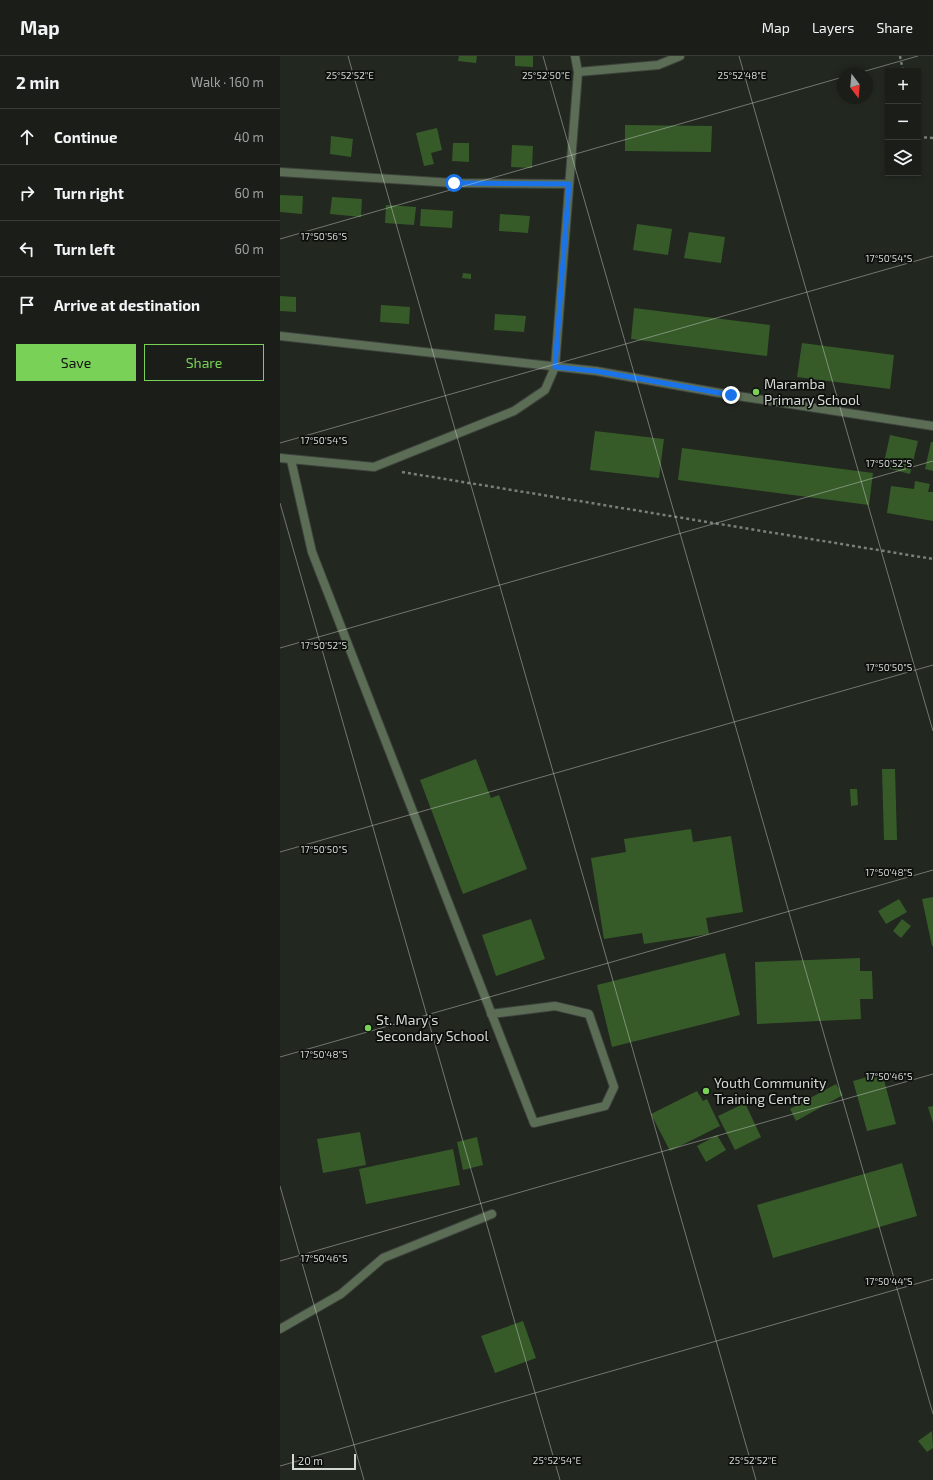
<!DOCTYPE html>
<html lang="en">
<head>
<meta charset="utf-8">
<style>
	body { margin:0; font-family:"Exo 2",sans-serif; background:#272a25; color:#f1f3f6 }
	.controls { position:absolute; right:12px; top:12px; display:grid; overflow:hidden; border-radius:0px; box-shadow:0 2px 6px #0003 }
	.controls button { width:36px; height:36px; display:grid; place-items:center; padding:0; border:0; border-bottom:1px solid #383b37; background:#1a1d18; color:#f1f3f6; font:20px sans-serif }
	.compass { position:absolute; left:557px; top:12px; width:36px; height:36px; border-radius:50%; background:#1a1d18; box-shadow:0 2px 6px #0003; rotate:164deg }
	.scale { position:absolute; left:12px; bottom:10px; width:64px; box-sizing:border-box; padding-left:4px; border:2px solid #d4d8d3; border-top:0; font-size:11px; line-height:14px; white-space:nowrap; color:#d4d8d3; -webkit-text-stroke:3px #0d0f0c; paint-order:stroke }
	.stop { position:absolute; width:12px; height:12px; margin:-9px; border:3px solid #1a73e8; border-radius:50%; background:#fff }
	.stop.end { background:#1a73e8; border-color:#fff; box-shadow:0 1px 4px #0008 }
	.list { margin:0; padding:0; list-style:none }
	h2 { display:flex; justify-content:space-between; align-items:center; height:52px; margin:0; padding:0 16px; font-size:17px }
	h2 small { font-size:13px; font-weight:400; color:#9fa2a2 }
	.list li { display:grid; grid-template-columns:26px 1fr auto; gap:12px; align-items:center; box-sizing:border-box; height:56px; padding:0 16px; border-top:1px solid #383b37 }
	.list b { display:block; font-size:15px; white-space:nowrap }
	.list em { font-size:13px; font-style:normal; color:#9fa2a2 }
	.actions { display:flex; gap:8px; padding:12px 16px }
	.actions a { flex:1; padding:9px 0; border:1px solid #79d157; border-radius:0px; text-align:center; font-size:14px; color:#79d157 }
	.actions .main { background:#79d157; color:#111 }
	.icon { flex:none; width:22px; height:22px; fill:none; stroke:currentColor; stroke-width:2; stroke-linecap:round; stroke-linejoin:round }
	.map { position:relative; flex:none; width:653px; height:1424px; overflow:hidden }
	header { display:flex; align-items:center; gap:24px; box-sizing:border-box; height:56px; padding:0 20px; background:#1a1d18; border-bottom:1px solid #383b37 }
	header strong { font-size:19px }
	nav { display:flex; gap:22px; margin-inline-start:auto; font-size:14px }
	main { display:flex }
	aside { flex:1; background:#1a1d18 }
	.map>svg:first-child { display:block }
</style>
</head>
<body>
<header>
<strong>Map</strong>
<nav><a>Map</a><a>Layers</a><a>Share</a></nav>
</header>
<main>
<aside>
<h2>2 min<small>Walk · 160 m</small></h2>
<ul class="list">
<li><svg class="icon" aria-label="ahead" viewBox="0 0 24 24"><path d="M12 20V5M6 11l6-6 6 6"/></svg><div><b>Continue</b></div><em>40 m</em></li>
<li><svg class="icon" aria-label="right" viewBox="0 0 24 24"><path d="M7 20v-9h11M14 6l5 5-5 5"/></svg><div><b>Turn right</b></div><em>60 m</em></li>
<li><svg class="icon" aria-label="left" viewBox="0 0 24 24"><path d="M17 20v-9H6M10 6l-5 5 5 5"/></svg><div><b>Turn left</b></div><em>60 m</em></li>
<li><svg class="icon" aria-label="arrive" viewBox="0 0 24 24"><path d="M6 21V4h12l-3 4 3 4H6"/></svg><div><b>Arrive at destination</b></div></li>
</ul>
<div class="actions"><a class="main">Save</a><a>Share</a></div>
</aside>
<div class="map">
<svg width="653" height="1424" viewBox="0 0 653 1424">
	<rect width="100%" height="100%" fill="#222720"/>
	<path fill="#365b29" d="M 179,0 L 197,0 L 196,7 L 178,5 Z
		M 235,0 L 253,0 L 253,11 L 235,10 Z
		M 345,69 L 432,70 L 431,96 L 345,95 Z
		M 157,72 L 162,94 L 151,97 L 154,108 L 144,110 L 136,77 Z
		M 51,80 L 73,83 L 71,101 L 50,98 Z
		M 173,87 L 189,87 L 189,106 L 172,105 Z
		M 232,89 L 253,90 L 252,112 L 231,111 Z
		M 0,139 L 23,140 L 22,158 L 0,156 Z
		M 52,141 L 82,143 L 81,161 L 50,158 Z
		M 106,149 L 136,151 L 134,169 L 105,167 Z
		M 141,153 L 173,155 L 172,172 L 140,170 Z
		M 220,158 L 250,160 L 248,177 L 219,175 Z
		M 357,168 L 392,173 L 388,199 L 353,194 Z
		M 409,176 L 445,181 L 441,207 L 404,202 Z
		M 183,217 L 191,218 L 191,223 L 182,222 Z
		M 0,240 L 16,241 L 16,256 L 0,255 Z
		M 101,249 L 130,251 L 129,268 L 100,266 Z
		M 354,252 L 490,269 L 487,300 L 351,283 Z
		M 215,258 L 246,260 L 244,276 L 214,274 Z
		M 522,287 L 614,299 L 610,333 L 517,321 Z
		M 315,375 L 384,383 L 379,422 L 310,414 Z
		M 610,379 L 638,385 L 630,418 L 603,411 Z
		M 651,386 L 653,386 L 653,415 L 645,413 Z
		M 402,392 L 593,417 L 589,449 L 398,424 Z
		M 635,425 L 650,428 L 648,436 L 653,436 L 653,465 L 607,457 L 611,430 L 634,433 Z
		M 196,703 L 211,742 L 219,739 L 247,813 L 183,838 L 140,724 Z
		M 602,713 L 615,713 L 617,784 L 604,784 Z
		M 570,733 L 577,733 L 578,749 L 571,750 Z
		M 411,773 L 413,786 L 451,780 L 463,856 L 426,862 L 429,878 L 364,888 L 362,877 L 324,883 L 311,802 L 346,796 L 344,783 Z
		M 653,841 L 653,890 L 652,890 L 642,843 Z
		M 619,843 L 627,856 L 606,868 L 598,855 Z
		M 251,863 L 265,903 L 216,920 L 202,879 Z
		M 622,863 L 631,870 L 621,882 L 613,875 Z
		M 445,897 L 460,959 L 332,991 L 317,929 Z
		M 580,902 L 580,915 L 592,915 L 593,943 L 580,943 L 581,963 L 477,968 L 475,906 Z
		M 602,1017 L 616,1068 L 587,1075 L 573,1025 Z
		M 556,1028 L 563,1039 L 516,1065 L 510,1053 Z
		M 417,1035 L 423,1045 L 427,1043 L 440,1070 L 390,1095 L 371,1058 Z
		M 465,1047 L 481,1081 L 455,1094 L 438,1060 Z
		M 653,1050 L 653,1067 L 648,1051 Z
		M 80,1076 L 86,1109 L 43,1117 L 37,1083 Z
		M 437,1079 L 446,1094 L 426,1106 L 417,1090 Z
		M 197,1081 L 203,1109 L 183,1114 L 177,1086 Z
		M 173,1093 L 180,1129 L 86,1148 L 79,1113 Z
		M 622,1107 L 637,1160 L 493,1202 L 477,1149 Z
		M 243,1265 L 256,1302 L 215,1317 L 201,1280 Z
		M 652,1375 L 653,1392 L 647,1396 L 638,1385 Z"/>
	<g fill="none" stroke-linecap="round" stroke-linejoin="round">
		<defs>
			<path id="lane" d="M 298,16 L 378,9 L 400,0
				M 0,116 L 174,127 L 289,128
				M 0,280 L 316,315 L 451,339 L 653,370
				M 0,402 L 94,411 L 234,355 L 265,334 L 275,311 L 298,16 L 295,0
				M 11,404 L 32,496 L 254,1067 L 325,1050 L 334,1031 L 309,958 L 275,950 L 211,958
				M 0,1273 L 61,1238 L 103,1202 L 212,1158"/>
		</defs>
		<use href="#lane" stroke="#3e433d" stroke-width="10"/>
		<path stroke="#7a7f79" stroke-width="2.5" stroke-dasharray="3 3" stroke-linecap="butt" d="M 620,0 L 623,15
			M 638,81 L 653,82
			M 122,416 L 653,503"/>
		<use href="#lane" stroke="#5c6d56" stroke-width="8"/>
	</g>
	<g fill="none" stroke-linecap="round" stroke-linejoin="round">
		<path stroke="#1a73e8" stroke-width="5" d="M 174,127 L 289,128 L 275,311 L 316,315 L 451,339"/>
	</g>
	<path fill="none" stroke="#d4d8d3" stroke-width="1" stroke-opacity="0.45" d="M 68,0 L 476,1424M 263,0 L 653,1358M 459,0 L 653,675M 575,18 L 638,0M 0,183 L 563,21M 0,387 L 653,200M 0,447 L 280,1424M 0,592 L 653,405M 0,796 L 653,609M 0,1001 L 653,814M 0,1130 L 84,1424M 0,1205 L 653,1018M 0,1410 L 653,1223"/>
	<g fill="#79d157" stroke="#0d0f0c" stroke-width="1.5">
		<circle cx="476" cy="336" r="4"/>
		<circle cx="88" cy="972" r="4"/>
		<circle cx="426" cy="1035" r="4"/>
	</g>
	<g text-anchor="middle" stroke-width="3.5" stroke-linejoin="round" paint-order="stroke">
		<g font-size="14" fill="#d4d8d3" stroke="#0d0f0c" text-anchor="start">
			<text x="484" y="333">Maramba<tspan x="484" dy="16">Primary School</tspan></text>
			<text x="96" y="969">St. Mary's<tspan x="96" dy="16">Secondary School</tspan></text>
			<text x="434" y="1032">Youth Community<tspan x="434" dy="16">Training Centre</tspan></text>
		</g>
	</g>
	<g font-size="10" text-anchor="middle" fill="#d4d8d3" stroke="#0d0f0c" stroke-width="3.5" stroke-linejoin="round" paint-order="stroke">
		<text x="70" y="23">25°52'52"E</text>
		<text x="266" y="23">25°52'50"E</text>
		<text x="462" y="23">25°52'48"E</text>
		<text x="44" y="184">17°50'56"S</text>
		<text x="609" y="206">17°50'54"S</text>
		<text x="44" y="388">17°50'54"S</text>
		<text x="609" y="411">17°50'52"S</text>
		<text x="44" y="593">17°50'52"S</text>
		<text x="609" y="615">17°50'50"S</text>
		<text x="44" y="797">17°50'50"S</text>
		<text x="609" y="820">17°50'48"S</text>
		<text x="44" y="1002">17°50'48"S</text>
		<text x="609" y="1024">17°50'46"S</text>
		<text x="44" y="1206">17°50'46"S</text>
		<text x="609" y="1229">17°50'44"S</text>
		<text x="277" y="1408">25°52'54"E</text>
		<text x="473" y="1408">25°52'52"E</text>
	</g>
</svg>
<div class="controls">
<button>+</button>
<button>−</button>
<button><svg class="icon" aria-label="layers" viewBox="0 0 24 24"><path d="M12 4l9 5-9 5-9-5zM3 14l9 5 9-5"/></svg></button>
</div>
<svg class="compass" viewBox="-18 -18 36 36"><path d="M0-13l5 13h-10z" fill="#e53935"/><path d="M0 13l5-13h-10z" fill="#9fa2a2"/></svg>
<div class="scale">20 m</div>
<div class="stop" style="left:174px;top:127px"></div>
<div class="stop end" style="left:451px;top:339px"></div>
</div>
</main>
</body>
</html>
